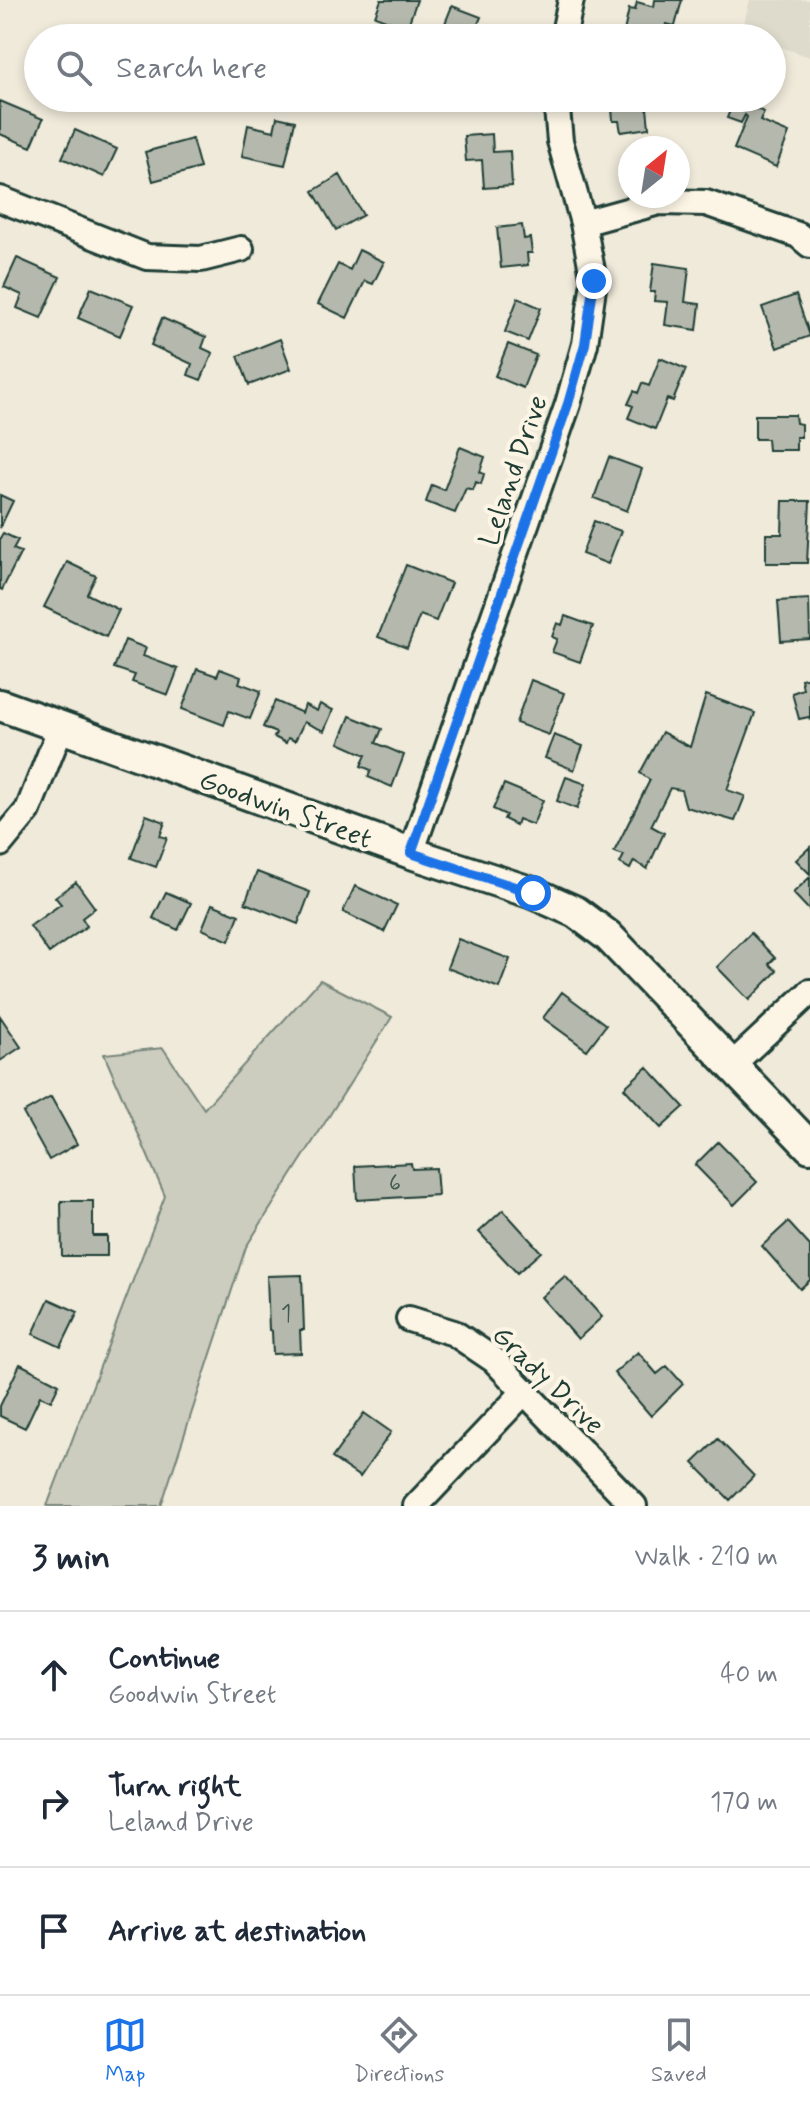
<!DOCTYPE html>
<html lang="en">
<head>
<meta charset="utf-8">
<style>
	body { margin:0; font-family:Mynerve,sans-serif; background:#f6f6f7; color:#1f2937 }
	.compass { position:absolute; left:618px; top:136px; width:72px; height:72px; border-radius:50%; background:#fff; box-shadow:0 4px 12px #0003; rotate:30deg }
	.stop { position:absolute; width:24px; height:24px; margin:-18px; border:6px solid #1a73e8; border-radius:50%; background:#fff }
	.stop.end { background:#1a73e8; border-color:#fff; box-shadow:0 2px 8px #0008 }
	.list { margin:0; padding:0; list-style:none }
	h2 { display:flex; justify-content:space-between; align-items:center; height:104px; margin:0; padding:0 32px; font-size:34px }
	h2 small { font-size:26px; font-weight:400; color:#747a83 }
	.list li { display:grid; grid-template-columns:52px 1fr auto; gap:24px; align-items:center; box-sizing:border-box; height:128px; padding:0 32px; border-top:2px solid #e0e1e3 }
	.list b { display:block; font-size:30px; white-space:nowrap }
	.list p { margin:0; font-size:26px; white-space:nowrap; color:#747a83 }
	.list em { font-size:26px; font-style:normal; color:#747a83 }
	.icon { flex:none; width:44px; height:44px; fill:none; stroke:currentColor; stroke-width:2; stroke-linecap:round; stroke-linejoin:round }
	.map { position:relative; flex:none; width:810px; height:1506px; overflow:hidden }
	.search { position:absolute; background:#fff; box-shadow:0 4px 12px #0003; left:24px; right:24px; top:24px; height:88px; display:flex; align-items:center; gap:20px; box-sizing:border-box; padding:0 28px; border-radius:44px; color:#747a83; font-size:30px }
	.sheet { height:488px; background:#fff }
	nav { display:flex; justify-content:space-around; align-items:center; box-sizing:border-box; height:112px; border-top:2px solid #e0e1e3; background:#fff; font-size:22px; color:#747a83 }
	nav a { display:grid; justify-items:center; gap:4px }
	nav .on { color:#1a73e8 }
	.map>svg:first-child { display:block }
</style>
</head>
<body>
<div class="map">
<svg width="810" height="1506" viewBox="0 0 810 1506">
	<rect width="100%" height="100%" fill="#efeada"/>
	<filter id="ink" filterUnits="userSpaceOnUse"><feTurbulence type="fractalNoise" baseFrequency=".0125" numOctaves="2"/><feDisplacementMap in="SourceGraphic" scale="16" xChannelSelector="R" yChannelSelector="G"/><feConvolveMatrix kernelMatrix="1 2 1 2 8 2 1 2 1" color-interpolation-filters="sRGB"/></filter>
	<g filter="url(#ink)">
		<path fill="#dedbcc" d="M 750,0 L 810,0 L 810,57 L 772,44 L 772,38 L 754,38 L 741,34 Z"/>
		<path fill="#cccdbf" stroke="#76857a" stroke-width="2" d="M 320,980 L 392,1017 L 246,1247 L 161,1506 L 47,1506 L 165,1196 L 104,1054 L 163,1048 L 204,1109 Z"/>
		<path fill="#b5b9ad" stroke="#1f3d34" stroke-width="2" d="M 381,0 L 417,0 L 407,28 L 375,16 Z
			M 655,0 L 682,0 L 675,26 L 666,24 L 662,38 L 623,36 L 629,9 L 635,10 L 637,2 L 654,7 Z
			M 452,6 L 481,17 L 472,38 L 460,38 L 442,31 Z
			M 617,98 L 646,98 L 649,128 L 621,132 L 619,121 L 613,121 L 612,108 L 617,107 Z
			M 735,98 L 751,98 L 748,106 L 764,112 L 760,121 L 789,133 L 776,167 L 734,149 L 747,117 L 745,115 L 741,123 L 727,118 Z
			M 0,101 L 43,119 L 31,147 L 0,134 Z
			M 277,117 L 295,121 L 285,165 L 242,156 L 248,125 L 274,131 Z
			M 75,130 L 117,149 L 104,177 L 62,158 Z
			M 492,134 L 493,152 L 510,151 L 512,186 L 484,188 L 482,160 L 466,161 L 464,136 Z
			M 192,139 L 200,168 L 153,181 L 145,152 Z
			M 340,175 L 363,215 L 336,230 L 313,191 Z
			M 522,225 L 524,239 L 530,238 L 532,253 L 527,253 L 528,265 L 501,268 L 497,228 Z
			M 359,250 L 384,262 L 373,284 L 365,281 L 347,318 L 318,304 L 338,264 L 350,270 Z
			M 17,258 L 60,277 L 41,318 L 17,308 L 22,295 L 4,287 Z
			M 654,263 L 689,268 L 685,302 L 700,304 L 697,330 L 665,325 L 668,302 L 654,301 L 655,292 L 650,292 Z
			M 91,288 L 133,305 L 120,336 L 78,318 Z
			M 796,295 L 810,336 L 777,348 L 762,307 Z
			M 518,298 L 541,308 L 528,341 L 505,332 Z
			M 162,318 L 206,337 L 202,348 L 213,353 L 201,380 L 188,375 L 192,364 L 151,345 Z
			M 280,339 L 291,369 L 249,385 L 238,356 Z
			M 508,344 L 536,355 L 523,388 L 495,376 Z
			M 660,358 L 686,369 L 673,401 L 667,399 L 655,429 L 628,418 L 633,406 L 628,404 L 634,391 L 638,393 L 642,383 L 649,386 Z
			M 755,415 L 795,415 L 796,423 L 801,424 L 801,437 L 796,437 L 796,450 L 768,450 L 767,439 L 755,439 Z
			M 460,447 L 485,457 L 480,472 L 484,474 L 481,484 L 476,482 L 473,490 L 466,488 L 455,513 L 426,502 L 432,485 L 444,490 Z
			M 609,457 L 642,469 L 627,511 L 594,498 Z
			M 0,495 L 13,501 L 0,528 Z
			M 783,501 L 810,501 L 807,563 L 766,563 L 766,534 L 782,534 Z
			M 594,521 L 621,531 L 608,564 L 582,554 Z
			M 3,533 L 18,540 L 13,549 L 21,552 L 2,590 L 0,589 L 0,538 Z
			M 67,562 L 96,576 L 87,594 L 119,610 L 106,637 L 44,607 Z
			M 406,565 L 451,583 L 436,621 L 420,615 L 407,648 L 378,637 Z
			M 809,599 L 810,639 L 781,641 L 778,601 Z
			M 565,616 L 593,626 L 580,662 L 552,652 L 557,639 L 552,637 L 557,623 L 562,625 Z
			M 125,640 L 146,648 L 143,656 L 178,669 L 168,695 L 132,682 L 135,675 L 114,668 Z
			M 197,669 L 217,676 L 220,669 L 241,677 L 239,683 L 261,691 L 250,719 L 229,711 L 224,725 L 182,709 Z
			M 810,677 L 810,720 L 809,717 L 799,719 L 792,693 L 803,689 L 801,679 Z
			M 531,680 L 564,693 L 549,735 L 516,723 Z
			M 706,695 L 755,713 L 727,790 L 745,796 L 735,821 L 686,807 L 681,790 L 670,788 L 651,826 L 664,833 L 647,869 L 634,861 L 630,869 L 620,863 L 624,855 L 614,852 L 650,780 L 640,773 L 662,732 L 690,747 Z
			M 275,701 L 302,713 L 305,705 L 317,711 L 320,704 L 333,710 L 324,731 L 304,722 L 295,741 L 288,738 L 286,743 L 274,737 L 276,733 L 263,727 Z
			M 350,716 L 382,729 L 376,743 L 404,755 L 392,787 L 368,777 L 371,770 L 361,766 L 366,755 L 339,743 Z
			M 554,735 L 583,746 L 574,770 L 545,758 Z
			M 566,777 L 586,784 L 577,809 L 557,801 Z
			M 504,784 L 543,800 L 533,825 L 518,819 L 516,825 L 504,819 L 506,815 L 493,809 Z
			M 146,815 L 165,822 L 160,836 L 167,838 L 156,867 L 131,858 Z
			M 810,847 L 810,874 L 796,860 Z
			M 257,872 L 310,892 L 298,924 L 245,903 Z
			M 810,877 L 810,911 L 793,893 Z
			M 76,882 L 95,908 L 82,918 L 87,926 L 49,953 L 30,926 L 61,904 L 55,897 Z
			M 355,886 L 397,905 L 384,932 L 343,912 Z
			M 166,892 L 191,903 L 178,930 L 153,918 Z
			M 212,904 L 239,915 L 229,941 L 202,929 Z
			M 751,933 L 775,958 L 769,964 L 777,971 L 749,1000 L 717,967 Z
			M 458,939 L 510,959 L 499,988 L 447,968 Z
			M 562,992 L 606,1025 L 587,1050 L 543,1018 Z
			M 0,1016 L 21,1047 L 0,1061 Z
			M 647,1067 L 684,1107 L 661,1128 L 624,1088 Z
			M 51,1097 L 77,1144 L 49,1160 L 23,1113 Z
			M 718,1142 L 757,1182 L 734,1205 L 695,1165 Z
			M 411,1163 L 412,1169 L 436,1168 L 438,1195 L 357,1200 L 355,1166 Z
			M 61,1201 L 93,1201 L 93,1236 L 107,1236 L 107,1256 L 62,1256 Z
			M 503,1210 L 541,1252 L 517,1273 L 479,1232 Z
			M 788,1222 L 810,1246 L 810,1280 L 800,1289 L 762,1246 Z
			M 302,1275 L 304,1330 L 300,1330 L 301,1353 L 273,1354 L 272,1331 L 269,1330 L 267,1276 Z
			M 565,1276 L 602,1317 L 578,1339 L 541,1297 Z
			M 49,1299 L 78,1312 L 61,1347 L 33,1334 Z
			M 638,1352 L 657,1374 L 667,1366 L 683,1384 L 651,1416 L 614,1373 Z
			M 20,1364 L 59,1384 L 51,1401 L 40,1396 L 25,1428 L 0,1416 L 0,1406 Z
			M 364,1413 L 391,1432 L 360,1477 L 332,1458 Z
			M 718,1439 L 754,1476 L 730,1500 L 693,1463 Z"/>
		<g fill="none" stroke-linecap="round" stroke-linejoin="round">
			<defs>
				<path id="minor" d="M 563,38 L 571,0
					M 0,199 L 147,257 L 201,259 L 241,249
					M 583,223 L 659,202 L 706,203 L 798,235 L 810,245
					M 0,844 L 28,810 L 61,727
					M 411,853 L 568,404 L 585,344 L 594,281 L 583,223 L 560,141 L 556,98
					M 733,1064 L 810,992
					M 409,1319 L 454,1333 L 494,1360 L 634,1506
					M 416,1506 L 525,1391"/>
				<path id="tertiary" d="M 0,705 L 411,853 L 533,893 L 576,912 L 608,936 L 810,1147"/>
			</defs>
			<use href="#minor" stroke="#1f3d34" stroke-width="30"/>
			<use href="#tertiary" stroke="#1f3d34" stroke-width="36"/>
			<use href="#minor" stroke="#fcf5e5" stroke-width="24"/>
			<use href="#tertiary" stroke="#fcf5e5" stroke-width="30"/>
		</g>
	</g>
	<g fill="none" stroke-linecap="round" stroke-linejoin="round" filter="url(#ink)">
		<path stroke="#1a73e8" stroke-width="10" d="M 533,893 L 411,853 L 568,404 L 585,344 L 594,281"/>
	</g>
	<g text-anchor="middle" stroke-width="8" stroke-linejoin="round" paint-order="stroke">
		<g font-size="24" fill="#445c52">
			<text x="395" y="1190">6</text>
			<text x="286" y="1321">1</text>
		</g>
		<g font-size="28" fill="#1f3d34" stroke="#fcf5e5">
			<text transform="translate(512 470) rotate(-71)" y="10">Leland Drive</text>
			<text transform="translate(286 808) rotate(20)" y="10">Goodwin Street</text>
			<text transform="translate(549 1379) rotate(44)" y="10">Grady Drive</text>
		</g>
	</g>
</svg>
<svg class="compass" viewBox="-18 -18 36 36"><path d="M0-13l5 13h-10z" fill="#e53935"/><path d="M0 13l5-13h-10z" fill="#747a83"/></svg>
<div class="stop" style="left:533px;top:893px"></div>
<div class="stop end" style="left:594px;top:281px"></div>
<div class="search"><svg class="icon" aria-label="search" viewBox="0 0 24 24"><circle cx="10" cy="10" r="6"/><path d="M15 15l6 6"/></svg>Search here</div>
</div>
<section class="sheet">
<h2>3 min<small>Walk · 210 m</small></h2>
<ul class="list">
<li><svg class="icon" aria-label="ahead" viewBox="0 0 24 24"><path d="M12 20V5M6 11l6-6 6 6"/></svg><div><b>Continue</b><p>Goodwin Street</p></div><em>40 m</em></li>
<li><svg class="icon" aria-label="right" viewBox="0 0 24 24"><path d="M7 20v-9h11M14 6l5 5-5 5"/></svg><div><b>Turn right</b><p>Leland Drive</p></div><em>170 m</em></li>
<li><svg class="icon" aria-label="arrive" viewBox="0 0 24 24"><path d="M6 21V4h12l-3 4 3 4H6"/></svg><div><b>Arrive at destination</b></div></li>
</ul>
</section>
<nav>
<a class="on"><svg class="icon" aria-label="map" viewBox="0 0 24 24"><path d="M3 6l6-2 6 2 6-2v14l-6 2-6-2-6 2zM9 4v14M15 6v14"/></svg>Map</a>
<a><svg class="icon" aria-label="directions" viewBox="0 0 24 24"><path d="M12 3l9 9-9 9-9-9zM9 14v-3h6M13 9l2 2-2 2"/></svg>Directions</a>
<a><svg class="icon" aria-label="saved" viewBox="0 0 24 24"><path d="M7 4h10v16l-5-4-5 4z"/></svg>Saved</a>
</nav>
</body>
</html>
